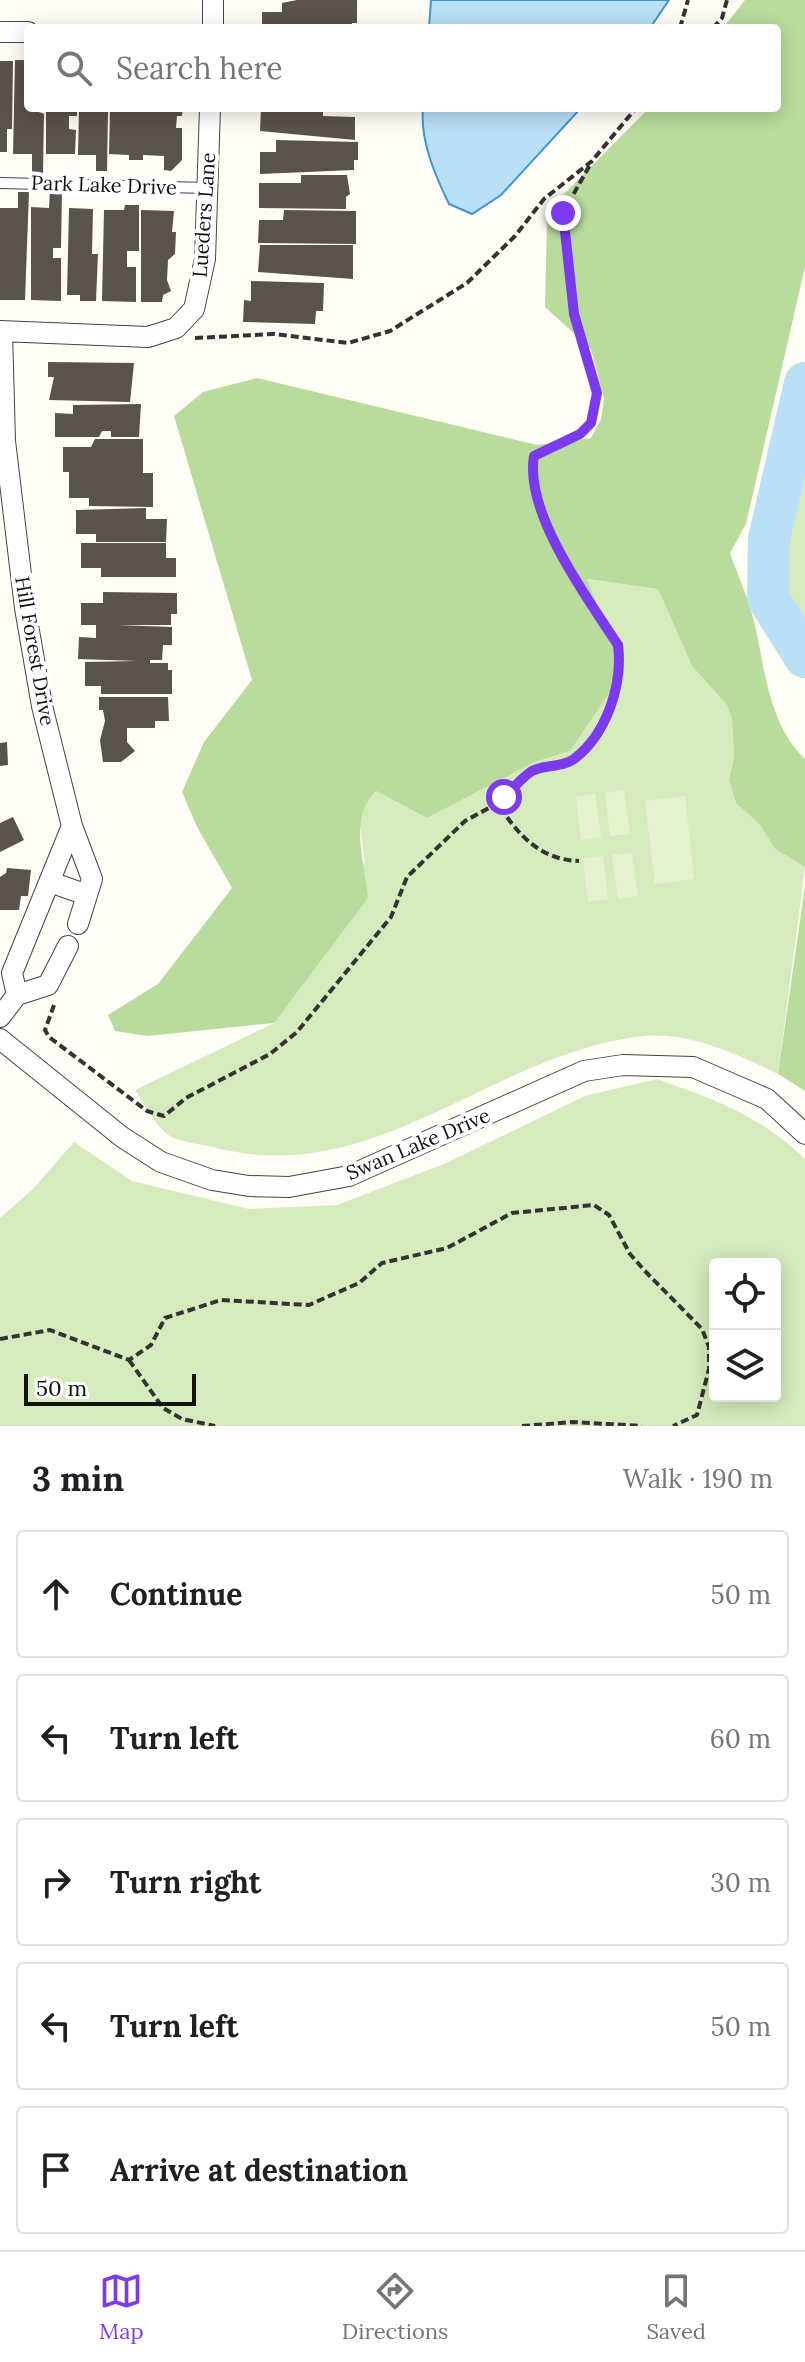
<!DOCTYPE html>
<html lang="en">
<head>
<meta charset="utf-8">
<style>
	body { margin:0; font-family:Lora,serif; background:#f2f2f2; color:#202124 }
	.controls { position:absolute; right:24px; bottom:24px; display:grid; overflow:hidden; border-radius:8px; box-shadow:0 4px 20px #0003 }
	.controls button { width:72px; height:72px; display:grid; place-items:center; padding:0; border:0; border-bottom:2px solid #e0e0e0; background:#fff; color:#202124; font:40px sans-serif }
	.scale { position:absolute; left:24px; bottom:20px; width:172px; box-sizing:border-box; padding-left:8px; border:4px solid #111; border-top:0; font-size:22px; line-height:28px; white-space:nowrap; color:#111; -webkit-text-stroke:6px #fff; paint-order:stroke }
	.stop { position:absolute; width:24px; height:24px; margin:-18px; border:6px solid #7c3aed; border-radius:50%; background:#fff }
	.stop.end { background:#7c3aed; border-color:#fff; box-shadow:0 2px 8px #0008 }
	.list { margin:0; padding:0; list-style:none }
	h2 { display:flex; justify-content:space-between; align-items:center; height:104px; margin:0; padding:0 32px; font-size:34px }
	h2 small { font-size:26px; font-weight:400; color:#757577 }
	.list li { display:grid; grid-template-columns:52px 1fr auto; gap:24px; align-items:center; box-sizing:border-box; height:128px; margin:0 16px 16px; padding:0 16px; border:2px solid #e0e0e0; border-radius:8px }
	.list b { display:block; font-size:30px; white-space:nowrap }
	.list em { font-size:26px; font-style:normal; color:#757577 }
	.icon { flex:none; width:44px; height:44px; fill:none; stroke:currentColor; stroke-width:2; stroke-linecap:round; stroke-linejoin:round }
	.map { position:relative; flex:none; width:805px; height:1426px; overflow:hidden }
	.search { position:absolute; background:#fff; box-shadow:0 4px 20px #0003; left:24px; right:24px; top:24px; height:88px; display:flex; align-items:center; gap:20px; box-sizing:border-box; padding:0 28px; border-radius:8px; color:#757577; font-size:30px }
	.sheet { height:824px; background:#fff }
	nav { display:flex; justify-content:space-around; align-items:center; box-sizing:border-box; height:112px; border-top:2px solid #e0e0e0; background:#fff; font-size:22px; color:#757577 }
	nav a { display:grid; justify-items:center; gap:4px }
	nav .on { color:#7c3aed }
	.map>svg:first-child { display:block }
</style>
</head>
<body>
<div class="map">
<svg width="805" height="1426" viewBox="0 0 805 1426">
	<rect width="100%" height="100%" fill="#fffdf5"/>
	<path fill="#d5ebbd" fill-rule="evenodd" d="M 805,407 L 805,642 L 774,595 L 776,533 Z
		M 586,579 L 658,589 L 692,666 L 727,705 L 732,719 L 734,757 L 729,780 L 736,803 L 760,825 L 775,849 L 805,867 L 778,1074 C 739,1055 691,1032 645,1036 C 492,1051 376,1191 213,1147 C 200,1144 177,1142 167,1134 C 154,1124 144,1103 135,1090 L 274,1023 L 365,862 L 360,826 L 364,802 L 376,791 L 427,818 L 535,762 L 570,751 L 615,640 Z
		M 657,1079 C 716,1100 759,1115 805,1159 L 805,1426 L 0,1426 L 0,1218 L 33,1189 L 74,1142 L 132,1181 L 249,1209 L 337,1205 L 444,1164 L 585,1096 ZM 775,1264 L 775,1396 L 715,1396 L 715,1264 Z"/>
	<path fill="#b9dc9c" d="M 745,0 L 805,0 L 805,267 L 746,524 L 730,553 C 738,576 749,600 755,625 C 765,670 769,725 805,759 L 805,867 L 775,849 L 760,825 L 736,803 L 729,780 L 734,757 L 732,719 L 727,705 L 692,666 L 658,589 L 587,579 L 618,655 L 611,690 L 570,751 L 535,762 L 427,818 L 376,791 C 348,817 365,864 368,898 L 274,1023 L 148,1036 L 115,1031 L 108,1015 L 158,984 L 232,888 L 197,827 L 182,792 L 204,742 L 252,680 L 174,416 L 203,392 L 257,378 L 537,445 L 591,438 L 601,419 L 604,399 L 591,349 L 545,307 L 547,219 L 561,197 L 649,108 L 777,108 L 777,28 L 723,28 Z
		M 805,886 L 805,1091 L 778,1074 Z"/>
	<path fill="#e6f2cf" d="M 624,790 L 630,834 L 610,836 L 605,793 Z
		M 595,794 L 601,837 L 581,840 L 576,797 Z
		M 685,796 L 694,879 L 655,884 L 645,801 Z
		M 632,853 L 638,896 L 618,899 L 612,855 Z
		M 603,856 L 608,899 L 588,902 L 583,858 Z"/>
	<path fill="#b9e0f7" stroke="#3f96cf" stroke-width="2" d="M 431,0 L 669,0 L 650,28 L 429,28 Z
		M 423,108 L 581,108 L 501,195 L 472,214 L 449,204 C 435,175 420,141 423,108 Z"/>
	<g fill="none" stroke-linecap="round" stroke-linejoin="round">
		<path stroke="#b9e0f7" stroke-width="42" d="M 805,383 L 769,539 L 768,598 L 805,657"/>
	</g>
	<path fill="#5a524d" d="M 297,0 L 357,0 L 357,23 L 352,23 L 352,28 L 262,28 L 262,12 L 282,12 L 282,3 Z
		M 15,60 L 28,60 L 28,108 L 44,114 L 43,173 L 32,173 L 32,154 L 13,154 Z
		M 0,61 L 13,61 L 12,129 L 7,129 L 7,152 L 0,152 Z
		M 46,108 L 77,108 L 77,116 L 69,116 L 69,129 L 76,130 L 75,154 L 46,154 Z
		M 79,108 L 108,111 L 107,171 L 96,171 L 96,155 L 78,155 Z
		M 110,108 L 183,108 L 182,116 L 177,116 L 176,128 L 182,128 L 182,160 L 171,171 L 164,170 L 164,156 L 143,155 L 143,160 L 129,160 L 129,155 L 109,154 Z
		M 261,108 L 323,108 L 323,116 L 355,117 L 355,140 L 260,131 Z
		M 276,140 L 358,142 L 358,160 L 354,160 L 354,170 L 260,174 L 260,152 L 276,152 Z
		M 301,175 L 347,175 L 350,194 L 346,197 L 346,209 L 259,208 L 259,183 L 301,183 Z
		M 50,190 L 62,190 L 61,248 L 53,248 L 53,258 L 61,258 L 61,301 L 31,300 L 31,207 L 49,208 Z
		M 18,192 L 29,192 L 25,300 L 0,300 L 0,208 L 18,208 Z
		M 125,205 L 139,205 L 139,251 L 127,251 L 127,267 L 136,267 L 136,302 L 102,301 L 104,210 L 124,210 Z
		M 69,208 L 93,209 L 92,254 L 98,254 L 96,301 L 80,301 L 80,295 L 67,295 Z
		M 141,210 L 174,211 L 172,232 L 176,232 L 175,254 L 168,260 L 167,280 L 171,291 L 163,295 L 162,302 L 141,302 Z
		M 284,210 L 356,211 L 356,244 L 258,243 L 259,220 L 283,220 Z
		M 260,245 L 353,245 L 353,279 L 258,272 Z
		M 251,281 L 324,283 L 323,311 L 316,311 L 315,324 L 243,322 L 244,300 L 251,301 Z
		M 48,362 L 134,363 L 130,402 L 49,400 L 54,377 L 48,377 Z
		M 141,404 L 139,437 L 111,437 L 111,431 L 102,431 L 99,437 L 55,437 L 55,413 L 73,414 L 73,405 Z
		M 95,439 L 143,439 L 143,473 L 153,473 L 153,507 L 89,506 L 89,498 L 69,498 L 69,472 L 63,472 L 63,447 L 91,447 Z
		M 146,508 L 146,519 L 167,519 L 166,542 L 96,542 L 96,534 L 76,534 L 76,510 Z
		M 81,543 L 166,543 L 166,558 L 176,558 L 176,577 L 101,577 L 101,568 L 81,568 Z
		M 103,592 L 177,593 L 177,614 L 171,614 L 171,625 L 117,625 L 172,627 L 172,645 L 163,645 L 162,660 L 150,660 L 150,663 L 168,663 L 168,670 L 172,670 L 172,694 L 101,694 L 101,686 L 85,686 L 85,662 L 138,661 L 78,659 L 79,637 L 96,638 L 96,625 L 81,625 L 81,603 L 103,603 Z
		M 99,697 L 168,697 L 169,721 L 155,721 L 155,728 L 127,728 L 127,742 L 135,751 L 121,762 L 103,762 L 100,740 L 105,721 L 103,710 L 99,710 Z
		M 7,742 L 8,765 L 0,766 L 0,743 Z
		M 13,817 L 24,840 L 0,852 L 0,823 Z
		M 7,868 L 31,870 L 28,896 L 21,896 L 19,910 L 0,910 L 0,877 L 6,873 Z"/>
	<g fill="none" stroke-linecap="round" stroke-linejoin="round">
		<defs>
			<path id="service" d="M 0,183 L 208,188"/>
			<path id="minor" d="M 213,0 L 213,28
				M 0,32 L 28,32
				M 0,331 L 148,337 L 176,328 L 194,309 L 205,259 L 210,108
				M 2,331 L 5,441 L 25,608 L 42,706 L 72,826 L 92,879 L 78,924
				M 50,882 L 87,895
				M 17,995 L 12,973 L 72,826
				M 0,1017 L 17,995 L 48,985 L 68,946
				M 0,1039 L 122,1137 L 161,1162 L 212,1180 L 249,1186 L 289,1187 L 349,1176 L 584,1071 L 623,1065 L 693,1067 L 767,1099 L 805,1134"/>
		</defs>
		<use href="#service" stroke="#444" stroke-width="12"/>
		<use href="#minor" stroke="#444" stroke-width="22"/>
		<path stroke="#333" stroke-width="4" stroke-dasharray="8 4" stroke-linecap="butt" d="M 680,28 L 688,0
			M 713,28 L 722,18 L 727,0
			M 195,338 L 274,334 L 348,343 L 390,331 L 467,283 L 515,236 L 544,199 L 592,161 L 636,108
			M 498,803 C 510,791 524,772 541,768 C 551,766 561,766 571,761 C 606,739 623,684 618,645 C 588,599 523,513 534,456 L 580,434 L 591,423 L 597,393 L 574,314 L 563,213 L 592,161
			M 54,1005 L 45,1030 L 49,1037 L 147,1111 L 164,1116 L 186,1098 L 270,1054 L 297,1032 L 391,917 L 407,877 L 465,821 L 498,803 C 517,835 541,860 579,861
			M 0,1339 L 50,1330 L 129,1360 L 151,1345 L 165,1318 L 221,1300 L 309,1305 L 359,1283 L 382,1263 L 447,1248 L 512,1213 L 594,1205 L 609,1215 L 630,1254 L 644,1270 L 702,1329 L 709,1347 L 709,1369 L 697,1415 L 673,1426
			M 129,1360 L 163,1408 L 182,1419 L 215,1426
			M 522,1426 L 573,1422 L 642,1426"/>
		<use href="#service" stroke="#fff" stroke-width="10"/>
		<use href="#minor" stroke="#fff" stroke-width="20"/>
	</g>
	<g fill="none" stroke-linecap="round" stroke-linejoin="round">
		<path stroke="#7c3aed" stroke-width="10" d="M 504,797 C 513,789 522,777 532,771 C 545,764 562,768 574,759 C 607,734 623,684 618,645 C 588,599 524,513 534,456 L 580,434 L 591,423 L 597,393 L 574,314 L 563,213"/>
	</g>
	<g text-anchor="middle" stroke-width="8" stroke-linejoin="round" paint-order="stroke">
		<g font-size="20" fill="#111" stroke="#fff">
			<text transform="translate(104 185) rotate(2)" y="7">Park Lake Drive</text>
			<text transform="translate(204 215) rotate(-86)" y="7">Lueders Lane</text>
			<text transform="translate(35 651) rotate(80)" y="7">Hill Forest Drive</text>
			<text transform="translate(418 1144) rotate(-23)" y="7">Swan Lake Drive</text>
		</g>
	</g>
</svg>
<div class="controls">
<button><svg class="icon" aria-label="locate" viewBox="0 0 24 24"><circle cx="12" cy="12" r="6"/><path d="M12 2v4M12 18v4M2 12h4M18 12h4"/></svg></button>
<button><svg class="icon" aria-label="layers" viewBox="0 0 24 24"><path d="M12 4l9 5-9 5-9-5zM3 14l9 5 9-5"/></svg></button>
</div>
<div class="scale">50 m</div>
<div class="stop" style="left:504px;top:797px"></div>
<div class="stop end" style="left:563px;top:213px"></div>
<div class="search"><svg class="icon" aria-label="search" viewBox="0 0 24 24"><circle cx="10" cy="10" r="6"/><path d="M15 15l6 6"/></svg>Search here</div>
</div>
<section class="sheet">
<h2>3 min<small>Walk · 190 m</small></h2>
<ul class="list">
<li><svg class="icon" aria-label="ahead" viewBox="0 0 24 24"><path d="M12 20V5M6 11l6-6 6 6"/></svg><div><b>Continue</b></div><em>50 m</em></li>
<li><svg class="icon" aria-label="left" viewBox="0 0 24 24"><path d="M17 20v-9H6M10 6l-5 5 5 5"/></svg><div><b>Turn left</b></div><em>60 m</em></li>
<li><svg class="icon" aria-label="right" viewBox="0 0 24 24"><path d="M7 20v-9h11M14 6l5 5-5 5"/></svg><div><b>Turn right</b></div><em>30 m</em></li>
<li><svg class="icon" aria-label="left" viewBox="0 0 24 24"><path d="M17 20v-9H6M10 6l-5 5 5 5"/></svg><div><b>Turn left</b></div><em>50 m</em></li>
<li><svg class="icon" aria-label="arrive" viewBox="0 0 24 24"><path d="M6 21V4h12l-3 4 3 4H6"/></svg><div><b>Arrive at destination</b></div></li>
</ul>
</section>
<nav>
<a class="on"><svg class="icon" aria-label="map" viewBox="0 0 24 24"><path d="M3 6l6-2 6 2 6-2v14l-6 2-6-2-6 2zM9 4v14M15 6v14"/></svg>Map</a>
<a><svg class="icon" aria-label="directions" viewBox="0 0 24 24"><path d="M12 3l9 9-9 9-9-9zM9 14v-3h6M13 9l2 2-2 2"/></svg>Directions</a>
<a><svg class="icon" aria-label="saved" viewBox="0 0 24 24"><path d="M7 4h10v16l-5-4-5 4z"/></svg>Saved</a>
</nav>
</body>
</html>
